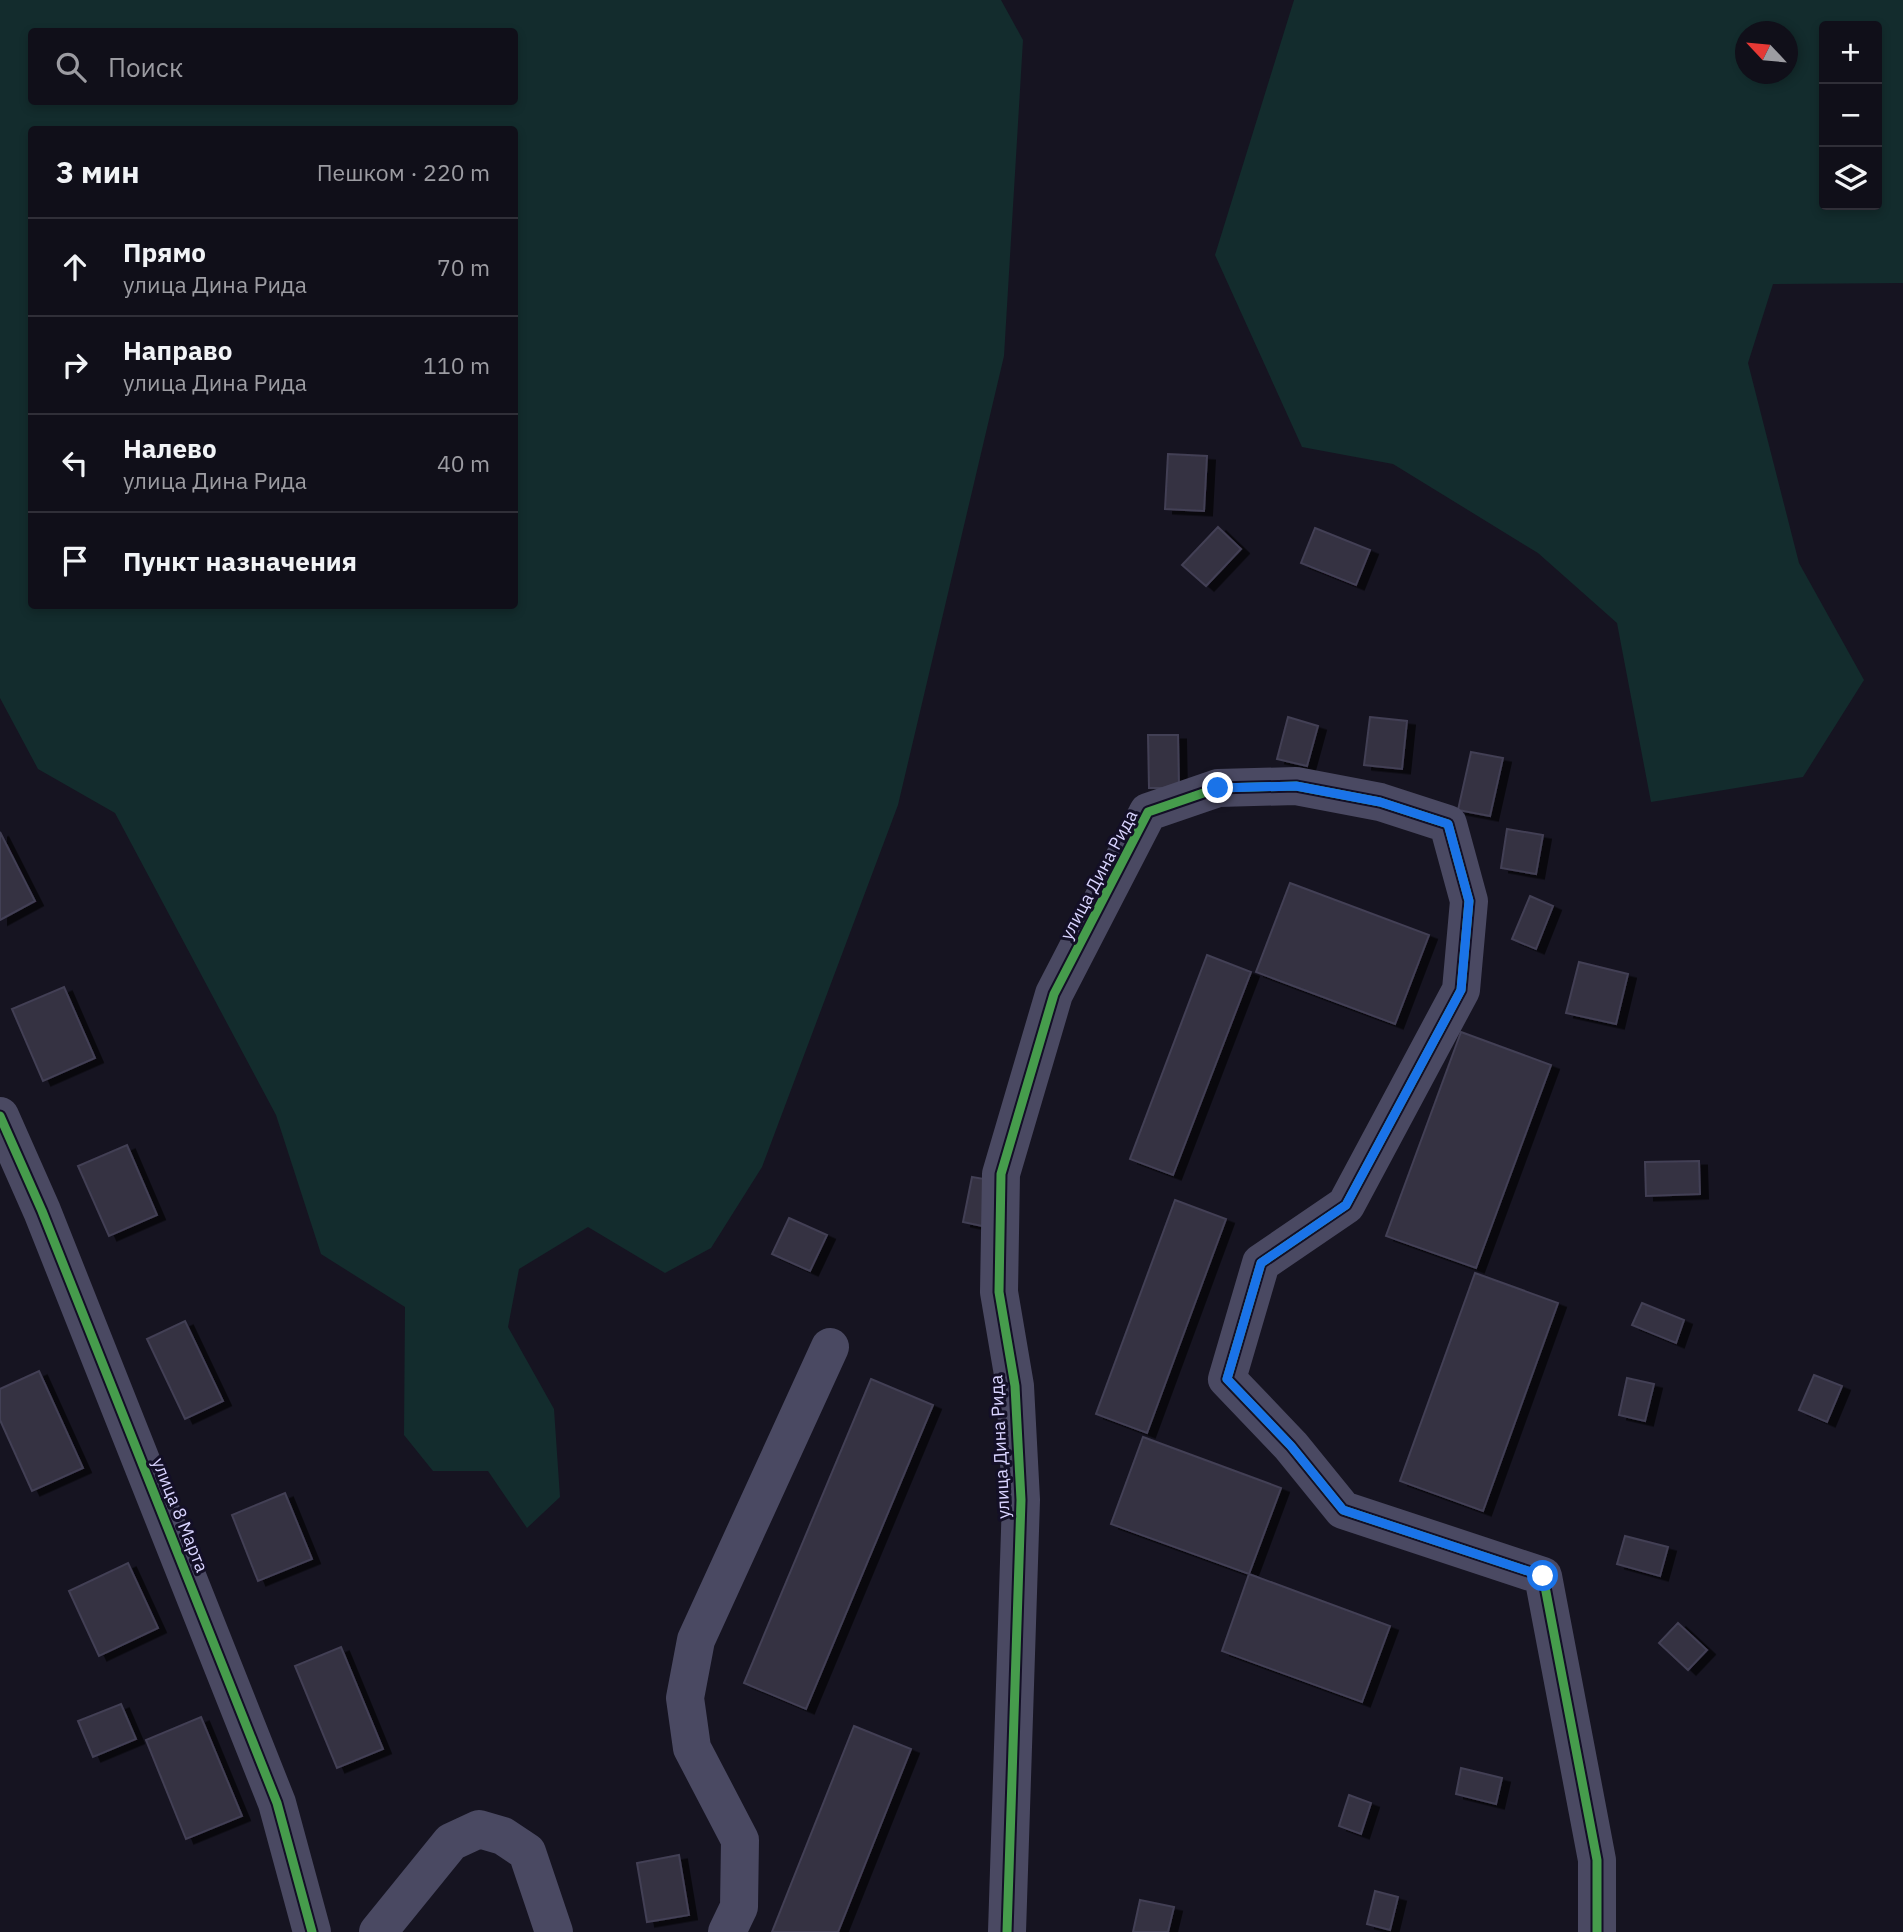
<!DOCTYPE html>
<html lang="ru">
<head>
<meta charset="utf-8">
<style>
	body { margin:0; font-family:"IBM Plex Sans",sans-serif; background:#191822; color:#f1f3f6 }
	.controls { position:absolute; right:21px; top:21px; display:grid; overflow:hidden; border-radius:7px; box-shadow:0 4px 10px #0003 }
	.controls button { width:63px; height:63px; display:grid; place-items:center; padding:0; border:0; border-bottom:2px solid #302f38; background:#100f19; color:#f1f3f6; font:35px sans-serif }
	.compass { position:absolute; left:1735px; top:21px; width:63px; height:63px; border-radius:50%; background:#100f19; box-shadow:0 4px 10px #0003; rotate:296deg }
	.stop { position:absolute; width:21px; height:21px; margin:-16px; border:5px solid #1a73e8; border-radius:50%; background:#fff }
	.stop.end { background:#1a73e8; border-color:#fff; box-shadow:0 2px 7px #0008 }
	.list { margin:0; padding:0; list-style:none }
	h2 { display:flex; justify-content:space-between; align-items:center; height:91px; margin:0; padding:0 28px; font-size:30px }
	h2 small { font-size:23px; font-weight:400; color:#9c9ca2 }
	.list li { display:grid; grid-template-columns:46px 1fr auto; gap:21px; align-items:center; box-sizing:border-box; height:98px; padding:0 28px; border-top:2px solid #302f38 }
	.list b { display:block; font-size:26px; white-space:nowrap }
	.list p { margin:0; font-size:23px; white-space:nowrap; color:#9c9ca2 }
	.list em { font-size:23px; font-style:normal; color:#9c9ca2 }
	.icon { flex:none; width:38px; height:38px; fill:none; stroke:currentColor; stroke-width:2; stroke-linecap:round; stroke-linejoin:round }
	.map { position:relative; flex:none; width:1903px; height:1932px; overflow:hidden }
	.search { position:absolute; background:#100f19; box-shadow:0 4px 10px #0003; left:28px; top:28px; width:490px; height:77px; display:flex; align-items:center; gap:18px; box-sizing:border-box; padding:0 24px; border-radius:7px; color:#9c9ca2; font-size:26px }
	.panel { position:absolute; background:#100f19; box-shadow:0 4px 10px #0003; left:28px; top:126px; width:490px; height:483px; border-radius:7px }
	.map>svg:first-child { display:block }
</style>
</head>
<body>
<div class="map">
<svg width="1903" height="1932" viewBox="0 0 1903 1932">
	<defs>
		<filter id="shadow"><feDropShadow dx="8" dy="4.5" stdDeviation="0" flood-color="#0009"/></filter>
	</defs>
	<rect width="100%" height="100%" fill="#161421"/>
	<path fill="#132c2d" fill-rule="evenodd" d="M 0,0 L 1001,0 L 1023,40 L 1004,356 L 898,805 L 762,1167 L 711,1248 L 665,1273 L 588,1227 L 519,1269 L 508,1327 L 554,1409 L 560,1497 L 527,1528 L 488,1471 L 433,1471 L 404,1435 L 405,1307 L 321,1254 L 276,1115 L 115,813 L 38,769 L 0,698 ZM 32,32 L 514,32 L 514,102 L 32,102 ZM 32,130 L 514,130 L 514,606 L 32,606 Z
		M 1294,0 L 1903,0 L 1903,283 L 1773,284 L 1748,363 L 1799,563 L 1864,680 L 1803,777 L 1651,802 L 1617,623 L 1538,553 L 1393,464 L 1302,447 L 1215,255 ZM 1824,26 L 1877,26 L 1877,205 L 1824,205 ZM 1745,32 L 1787,32 L 1787,74 L 1745,74 Z"/>
	<path fill="#343243" stroke="#433f54" stroke-width="2" filter="url(#shadow)" d="M 1168,454 L 1207,456 L 1204,511 L 1165,509 Z
		M 1218,527 L 1241,549 L 1206,586 L 1182,565 Z
		M 1315,528 L 1370,550 L 1356,585 L 1301,563 Z
		M 1288,717 L 1318,726 L 1307,766 L 1277,759 Z
		M 1370,717 L 1407,721 L 1402,769 L 1364,765 Z
		M 1148,735 L 1178,735 L 1179,788 L 1149,788 Z
		M 1471,752 L 1503,758 L 1490,816 L 1458,810 Z
		M 1507,829 L 1543,835 L 1536,874 L 1501,868 Z
		M 0,832 L 35,901 L 0,920 Z
		M 1290,883 L 1429,935 L 1395,1024 L 1256,972 Z
		M 1530,896 L 1553,906 L 1536,949 L 1512,939 Z
		M 1207,955 L 1251,972 L 1173,1175 L 1130,1159 Z
		M 1579,962 L 1628,974 L 1616,1024 L 1566,1013 Z
		M 64,987 L 95,1058 L 43,1081 L 12,1009 Z
		M 1461,1032 L 1551,1065 L 1476,1268 L 1386,1236 Z
		M 127,1145 L 157,1215 L 109,1236 L 78,1166 Z
		M 1699,1161 L 1700,1194 L 1646,1196 L 1645,1162 Z
		M 972,1177 L 996,1181 L 987,1227 L 963,1222 Z
		M 1175,1200 L 1226,1219 L 1147,1433 L 1096,1414 Z
		M 789,1218 L 827,1235 L 810,1271 L 772,1254 Z
		M 1475,1273 L 1558,1303 L 1483,1511 L 1400,1481 Z
		M 1642,1303 L 1684,1320 L 1676,1343 L 1632,1325 Z
		M 185,1321 L 223,1401 L 185,1419 L 147,1339 Z
		M 39,1371 L 83,1468 L 32,1491 L 0,1420 L 0,1389 Z
		M 1814,1375 L 1842,1386 L 1827,1422 L 1799,1410 Z
		M 1627,1378 L 1654,1384 L 1645,1421 L 1619,1415 Z
		M 871,1379 L 933,1405 L 806,1709 L 744,1683 Z
		M 1143,1437 L 1281,1488 L 1249,1574 L 1111,1524 Z
		M 285,1493 L 312,1559 L 258,1581 L 232,1515 Z
		M 1625,1536 L 1668,1547 L 1660,1576 L 1617,1564 Z
		M 128,1563 L 158,1628 L 99,1656 L 69,1591 Z
		M 1249,1574 L 1390,1626 L 1362,1702 L 1222,1651 Z
		M 1678,1623 L 1707,1650 L 1688,1670 L 1659,1643 Z
		M 341,1647 L 383,1749 L 337,1768 L 295,1666 Z
		M 121,1704 L 136,1739 L 93,1757 L 78,1721 Z
		M 201,1717 L 242,1816 L 186,1839 L 146,1740 Z
		M 854,1726 L 911,1749 L 838,1932 L 772,1932 Z
		M 1461,1768 L 1502,1778 L 1496,1804 L 1456,1794 Z
		M 1349,1795 L 1371,1803 L 1361,1834 L 1339,1826 Z
		M 679,1855 L 689,1915 L 647,1922 L 637,1863 Z
		M 1375,1891 L 1398,1897 L 1390,1930 L 1367,1924 Z
		M 1140,1900 L 1174,1907 L 1168,1932 L 1133,1932 Z"/>
	<g fill="none" stroke-linecap="round" stroke-linejoin="round">
		<path stroke="#4a4962" stroke-width="38" d="M 0,1116 L 42,1211 L 277,1803 L 312,1932
			M 378,1932 L 451,1842 L 479,1829 L 503,1836 L 527,1852 L 554,1932
			M 727,1932 L 739,1907 L 740,1840 L 692,1748 L 685,1698 L 696,1640 L 830,1347
			M 1007,1932 L 1021,1500 L 1015,1386 L 999,1292 L 1001,1174 L 1054,994 L 1148,812 L 1218,788 L 1296,786 L 1380,802 L 1448,824 L 1469,901 L 1461,990 L 1346,1205 L 1261,1263 L 1227,1379 L 1291,1446 L 1343,1510 L 1543,1576 L 1597,1860 L 1597,1932"/>
		<defs>
			<path id="cycleway" d="M 0,1116 L 42,1211 L 277,1803 L 312,1932
				M 1007,1932 L 1021,1500 L 1015,1386 L 999,1292 L 1001,1174 L 1054,994 L 1148,812 L 1218,788 L 1296,786 L 1380,802 L 1448,824 L 1469,901 L 1461,990 L 1346,1205 L 1261,1263 L 1227,1379 L 1291,1446 L 1343,1510 L 1543,1576 L 1597,1860 L 1597,1932"/>
		</defs>
		<use href="#cycleway" stroke="#130f26" stroke-width="13"/>
		<use href="#cycleway" stroke="#469c4c" stroke-width="9"/>
	</g>
	<g fill="none" stroke-linecap="round" stroke-linejoin="round">
		<path stroke="#1a73e8" stroke-width="9" d="M 1218,788 L 1296,786 L 1380,802 L 1448,824 L 1469,901 L 1461,990 L 1346,1205 L 1261,1263 L 1227,1379 L 1291,1446 L 1343,1510 L 1543,1576"/>
	</g>
	<g text-anchor="middle" stroke-width="6" stroke-linejoin="round" paint-order="stroke">
		<g font-size="18" fill="#d9d4ff" stroke="#130f26">
			<text transform="translate(1099 875) rotate(-62)" y="6">улица Дина Рида</text>
			<text transform="translate(1000 1447) rotate(-93)" y="6">улица Дина Рида</text>
			<text transform="translate(180 1515) rotate(68)" y="6">улица 8 Марта</text>
		</g>
	</g>
</svg>
<div class="controls">
<button>+</button>
<button>−</button>
<button><svg class="icon" aria-label="layers" viewBox="0 0 24 24"><path d="M12 4l9 5-9 5-9-5zM3 14l9 5 9-5"/></svg></button>
</div>
<svg class="compass" viewBox="-18 -18 36 36"><path d="M0-13l5 13h-10z" fill="#e53935"/><path d="M0 13l5-13h-10z" fill="#9c9ca2"/></svg>
<div class="stop" style="left:1543px;top:1576px"></div>
<div class="stop end" style="left:1218px;top:788px"></div>
<div class="search"><svg class="icon" aria-label="search" viewBox="0 0 24 24"><circle cx="10" cy="10" r="6"/><path d="M15 15l6 6"/></svg>Поиск</div>
<section class="panel">
<h2>3 мин<small>Пешком · 220 m</small></h2>
<ul class="list">
<li><svg class="icon" aria-label="ahead" viewBox="0 0 24 24"><path d="M12 20V5M6 11l6-6 6 6"/></svg><div><b>Прямо</b><p>улица Дина Рида</p></div><em>70 m</em></li>
<li><svg class="icon" aria-label="right" viewBox="0 0 24 24"><path d="M7 20v-9h11M14 6l5 5-5 5"/></svg><div><b>Направо</b><p>улица Дина Рида</p></div><em>110 m</em></li>
<li><svg class="icon" aria-label="left" viewBox="0 0 24 24"><path d="M17 20v-9H6M10 6l-5 5 5 5"/></svg><div><b>Налево</b><p>улица Дина Рида</p></div><em>40 m</em></li>
<li><svg class="icon" aria-label="arrive" viewBox="0 0 24 24"><path d="M6 21V4h12l-3 4 3 4H6"/></svg><div><b>Пункт назначения</b></div></li>
</ul>
</section>
</div>
</body>
</html>
